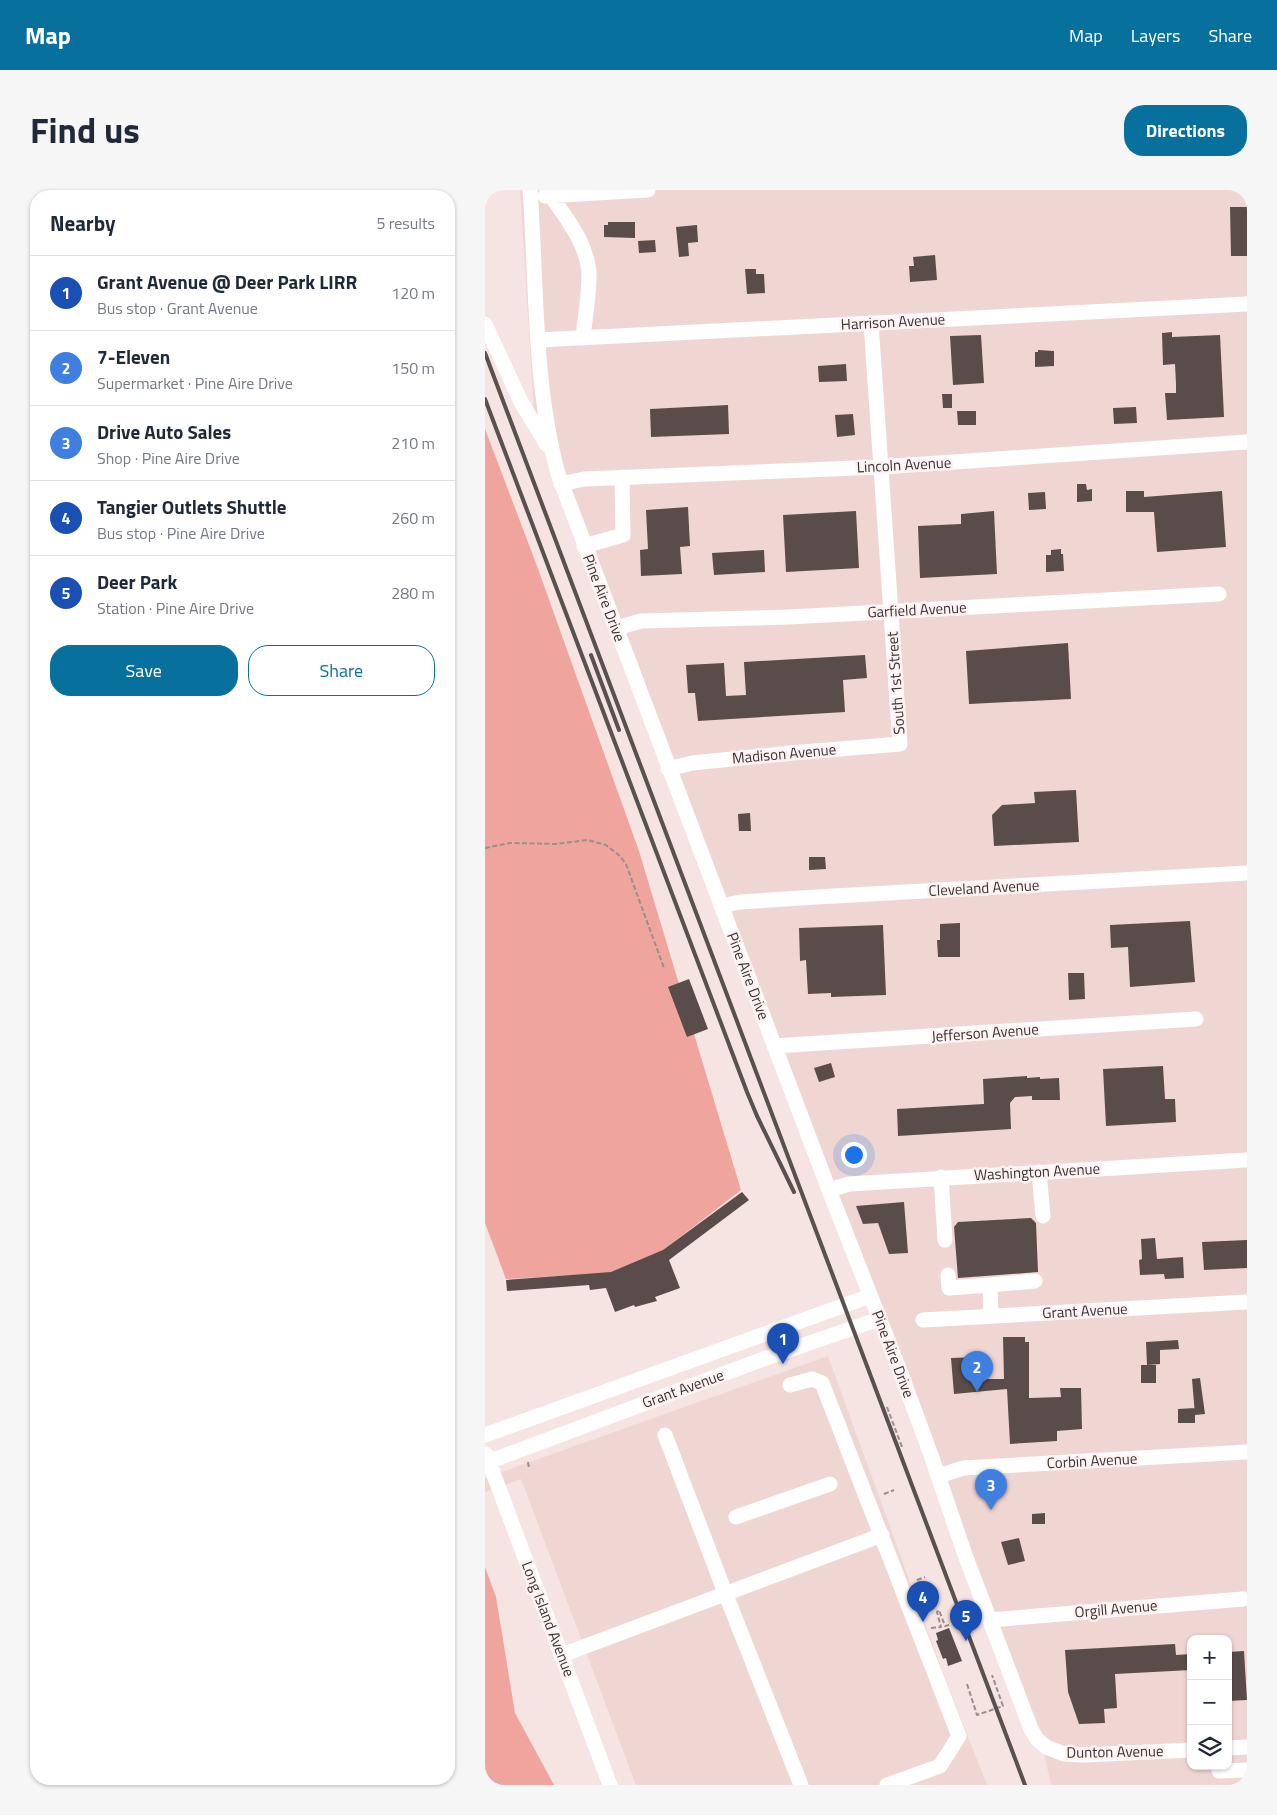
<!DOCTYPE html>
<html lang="en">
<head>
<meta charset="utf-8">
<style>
	body { margin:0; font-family:"Titillium Web",sans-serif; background:#f6f6f7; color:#1f2937 }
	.controls { position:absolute; right:15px; bottom:15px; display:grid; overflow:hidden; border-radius:10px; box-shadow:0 1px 4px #0004 }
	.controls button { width:45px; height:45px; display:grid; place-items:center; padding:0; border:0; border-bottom:1px solid #e0e1e3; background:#fff; color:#1f2937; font:25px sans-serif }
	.you { position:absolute; left:368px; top:964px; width:18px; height:18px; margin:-12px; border:4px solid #fff; border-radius:50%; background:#1a73e8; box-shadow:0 0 0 8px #1a73e833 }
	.badge { display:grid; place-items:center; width:32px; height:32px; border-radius:50%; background:#08709d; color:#fff; font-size:16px; font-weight:700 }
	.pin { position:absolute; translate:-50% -41px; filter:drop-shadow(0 1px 2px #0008) }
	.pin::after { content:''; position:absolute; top:26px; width:18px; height:15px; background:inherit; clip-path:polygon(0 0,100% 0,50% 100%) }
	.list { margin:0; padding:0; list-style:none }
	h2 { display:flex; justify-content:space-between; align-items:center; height:65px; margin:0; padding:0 20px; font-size:21px }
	h2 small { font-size:16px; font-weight:400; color:#747a83 }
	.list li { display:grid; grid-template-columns:32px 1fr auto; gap:15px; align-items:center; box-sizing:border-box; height:75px; padding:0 20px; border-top:1px solid #e0e1e3 }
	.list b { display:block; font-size:19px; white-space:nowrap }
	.list p { margin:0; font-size:16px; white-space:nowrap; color:#747a83 }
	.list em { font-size:16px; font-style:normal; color:#747a83 }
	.actions { display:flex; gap:10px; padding:15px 20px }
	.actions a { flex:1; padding:11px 0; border:1px solid #08709d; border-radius:20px; text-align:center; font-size:18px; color:#08709d }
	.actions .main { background:#08709d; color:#fff }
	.icon { flex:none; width:28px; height:28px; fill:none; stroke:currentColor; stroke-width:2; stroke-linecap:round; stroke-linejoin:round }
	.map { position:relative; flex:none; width:762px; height:1595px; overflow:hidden; border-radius:20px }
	header { display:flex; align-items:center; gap:30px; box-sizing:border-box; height:70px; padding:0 25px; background:#08709d; color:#fff }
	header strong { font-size:24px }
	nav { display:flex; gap:28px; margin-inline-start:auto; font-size:18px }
	.intro { display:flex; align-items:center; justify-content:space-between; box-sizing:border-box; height:120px; padding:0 30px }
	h1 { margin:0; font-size:35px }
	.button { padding:12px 22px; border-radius:20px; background:#08709d; color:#fff; font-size:18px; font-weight:700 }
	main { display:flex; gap:30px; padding:0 30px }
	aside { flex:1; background:#fff; border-radius:20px; box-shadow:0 1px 4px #0004 }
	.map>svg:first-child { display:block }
</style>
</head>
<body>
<header>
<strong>Map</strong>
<nav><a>Map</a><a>Layers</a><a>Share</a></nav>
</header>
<div class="intro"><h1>Find us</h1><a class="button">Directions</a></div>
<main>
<aside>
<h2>Nearby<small>5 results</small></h2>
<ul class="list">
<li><span class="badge" style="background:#1a4fb4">1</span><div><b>Grant Avenue @ Deer Park LIRR</b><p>Bus stop · Grant Avenue</p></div><em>120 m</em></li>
<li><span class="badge" style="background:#3f7fe0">2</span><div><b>7-Eleven</b><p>Supermarket · Pine Aire Drive</p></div><em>150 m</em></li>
<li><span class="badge" style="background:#3f7fe0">3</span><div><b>Drive Auto Sales</b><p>Shop · Pine Aire Drive</p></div><em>210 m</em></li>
<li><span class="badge" style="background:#1a4fb4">4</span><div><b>Tangier Outlets Shuttle</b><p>Bus stop · Pine Aire Drive</p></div><em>260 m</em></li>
<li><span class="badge" style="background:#1a4fb4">5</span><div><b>Deer Park</b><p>Station · Pine Aire Drive</p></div><em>280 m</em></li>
</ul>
<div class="actions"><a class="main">Save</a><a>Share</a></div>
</aside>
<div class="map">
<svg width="762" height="1595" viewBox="0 0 762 1595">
	<rect width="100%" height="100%" fill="#f6e4e2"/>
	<path fill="#f0d6d3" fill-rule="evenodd" d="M 35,0 L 762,0 L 762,1595 L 566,1595 L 557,1554 L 49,222 ZM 706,1449 L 743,1449 L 743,1576 L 706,1576 Z
		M 343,1166 L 457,1480 L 502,1595 L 151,1595 L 36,1289 L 0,1302 L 0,1288 Z"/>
	<path fill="#efa59d" d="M 0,239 L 52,376 L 154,661 L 256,1000 L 172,1065 L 124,1083 L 21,1089 L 0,1033 Z
		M 0,1377 L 11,1407 L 30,1523 L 69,1595 L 0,1595 Z"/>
	<path fill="#5a4c4a" d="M 745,17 L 762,17 L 762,66 L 746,66 Z
		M 123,32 L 150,32 L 150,48 L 119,47 L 119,35 L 123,35 Z
		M 212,35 L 213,52 L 203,53 L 204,66 L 194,67 L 191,37 Z
		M 170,50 L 171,62 L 154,63 L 153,51 Z
		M 450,65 L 452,90 L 425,92 L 424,76 L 429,76 L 428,67 Z
		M 260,79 L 271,79 L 271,84 L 279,84 L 280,103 L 262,104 Z
		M 687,142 L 687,147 L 735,145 L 739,227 L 682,230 L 680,203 L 691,203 L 691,194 L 690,174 L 678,175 L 677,143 Z
		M 496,145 L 499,193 L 468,195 L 465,146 Z
		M 553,160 L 569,161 L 569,176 L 550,177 L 550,162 L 553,162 Z
		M 361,174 L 362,191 L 334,192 L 333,176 Z
		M 457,204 L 467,204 L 467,218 L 458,218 Z
		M 243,215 L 244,244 L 166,247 L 165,219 Z
		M 651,217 L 652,233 L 629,234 L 628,218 Z
		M 472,221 L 491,221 L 491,235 L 473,235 Z
		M 368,224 L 370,245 L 352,247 L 350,225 Z
		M 592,294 L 601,294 L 602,300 L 607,299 L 607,311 L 592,312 Z
		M 641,301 L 659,301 L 659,307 L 737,301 L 741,357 L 672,362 L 669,322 L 641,322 Z
		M 560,302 L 561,319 L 544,320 L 543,303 Z
		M 203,317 L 205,356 L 195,357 L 197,384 L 156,386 L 155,360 L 163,359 L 161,320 Z
		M 371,321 L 374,378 L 301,382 L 298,325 Z
		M 509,321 L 512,384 L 435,388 L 433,336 L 476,334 L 476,324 Z
		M 576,359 L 576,364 L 578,364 L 579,381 L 561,382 L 561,365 L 566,365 L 566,360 Z
		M 279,360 L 280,382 L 229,385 L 227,363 Z
		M 583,453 L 586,509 L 484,514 L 481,461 Z
		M 380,465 L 382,488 L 358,490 L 360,522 L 213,531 L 210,503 L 203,503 L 201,475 L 239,473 L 241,506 L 261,505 L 259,472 Z
		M 591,600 L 594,652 L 509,656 L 507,625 L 517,615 L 550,613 L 549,602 Z
		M 265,623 L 266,641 L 254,641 L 253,624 Z
		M 324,667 L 340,667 L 341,679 L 324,680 Z
		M 705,731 L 710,792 L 645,797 L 643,757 L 626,758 L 625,735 Z
		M 475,733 L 475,767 L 453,767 L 452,750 L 455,750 L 455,734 Z
		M 398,735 L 401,805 L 346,807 L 346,803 L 323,804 L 321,770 L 315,771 L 314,738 Z
		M 583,783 L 599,783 L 600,809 L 584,810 Z
		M 204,789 L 223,839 L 202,847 L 183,797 Z
		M 346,873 L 350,887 L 334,892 L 329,878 Z
		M 678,876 L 680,909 L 690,909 L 691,932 L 621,936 L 618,879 Z
		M 542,886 L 542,888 L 555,887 L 555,889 L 574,888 L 575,910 L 547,910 L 547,906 L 530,907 L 525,913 L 526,939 L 413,946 L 412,919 L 499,914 L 498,889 Z
		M 257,1002 L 264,1010 L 184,1070 L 195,1098 L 170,1107 L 172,1111 L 150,1117 L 149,1115 L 130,1122 L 121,1098 L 105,1100 L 104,1095 L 22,1101 L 21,1090 L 126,1082 L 178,1060 Z
		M 419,1012 L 423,1063 L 404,1064 L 393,1033 L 378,1034 L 371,1016 Z
		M 546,1028 L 551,1033 L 553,1082 L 473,1088 L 469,1037 L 473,1032 Z
		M 670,1048 L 672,1069 L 698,1067 L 699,1088 L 680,1089 L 679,1084 L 655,1085 L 654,1070 L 657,1069 L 656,1049 Z
		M 762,1050 L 762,1078 L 719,1080 L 717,1052 Z
		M 518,1147 L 540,1147 L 540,1152 L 544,1152 L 544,1208 L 576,1207 L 575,1198 L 596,1198 L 597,1239 L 572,1241 L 572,1251 L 525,1254 L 522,1199 L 469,1204 L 466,1168 L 494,1167 L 496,1189 L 519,1189 Z
		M 693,1150 L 694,1159 L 675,1160 L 675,1174 L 662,1175 L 661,1152 Z
		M 656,1175 L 671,1175 L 671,1193 L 656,1193 Z
		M 715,1188 L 720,1224 L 710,1225 L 707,1189 Z
		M 710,1218 L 710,1233 L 693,1233 L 693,1219 Z
		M 560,1323 L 560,1334 L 547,1334 L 547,1324 Z
		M 534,1348 L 540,1371 L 523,1375 L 516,1352 Z
		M 464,1438 L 477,1471 L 463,1476 L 461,1468 L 458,1469 L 451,1451 L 453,1450 L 451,1443 Z
		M 690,1454 L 691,1465 L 706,1464 L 706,1480 L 630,1484 L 632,1518 L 619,1519 L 620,1533 L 594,1534 L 583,1502 L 580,1460 Z
		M 759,1461 L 762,1510 L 743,1511 L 743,1462 Z"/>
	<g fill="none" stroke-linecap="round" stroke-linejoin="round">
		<path stroke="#9b8e8d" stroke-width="2" stroke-dasharray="5 2.5" stroke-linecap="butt" d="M 0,658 L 25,653 L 71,654 L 102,650 L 121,655 L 135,666 L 141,674 L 179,778
			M 402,1217 L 417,1257
			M 43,1272 L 44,1279
			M 399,1304 L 409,1300
			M 432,1390 L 440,1387
			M 446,1438 L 456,1437 L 452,1422 L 454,1420 L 460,1436 L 464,1435
			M 482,1494 L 492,1525 L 518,1516 L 507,1485"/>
		<path stroke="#fff" stroke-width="15" d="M 45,0 C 52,95 48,192 73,284 L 344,1000 L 415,1181 L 446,1265 L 479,1362 L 546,1539 L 552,1549 L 561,1557 L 579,1564 L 599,1565 L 706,1560
			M 60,6 L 163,0
			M 66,6 C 82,29 104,56 104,86 C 104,106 100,127 98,148
			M 0,134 L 36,212 L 62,255
			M 54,150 L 762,114
			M 76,294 L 99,289 L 396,277 L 762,252
			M 99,356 L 138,345 L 137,287
			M 131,438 L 156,431 L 304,427 L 734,404
			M 183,579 L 207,573 L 306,563 L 415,554 L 386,133
			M 236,716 L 255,712 L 331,707 L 762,683
			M 289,856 L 711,829
			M 554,982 L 558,1026
			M 456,987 L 460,1050
			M 344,1000 L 364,994 L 762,970
			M 463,1085 L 464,1098 L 505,1095 L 506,1126
			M 505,1095 L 550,1091
			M 438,1130 L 762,1112
			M 305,1195 L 327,1189 L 337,1193 L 474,1546 L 455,1576 L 402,1595
			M 0,1245 L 385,1106
			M 180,1245 L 241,1405 L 316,1595
			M 1,1264 L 125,1595
			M 0,1273 L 284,1167 L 394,1129
			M 453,1286 L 479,1278 L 762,1262
			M 251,1327 L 345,1294
			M 505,1430 L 758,1409
			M 77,1465 L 397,1345
			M 743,1558 L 762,1557
			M 734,1581 L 762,1580"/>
		<path stroke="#59514f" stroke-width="4" d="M 0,163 L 540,1595
			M 0,209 L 262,902 L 272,926 L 309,1002
			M 106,465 L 134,540"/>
	</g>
	<g text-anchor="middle" stroke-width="5" stroke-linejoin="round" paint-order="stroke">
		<g font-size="15" fill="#393332" stroke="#fef3f2">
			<text transform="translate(408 132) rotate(-3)" y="5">Harrison Avenue</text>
			<text transform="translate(419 275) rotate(-3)" y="5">Lincoln Avenue</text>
			<text transform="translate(119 408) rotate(69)" y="5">Pine Aire Drive</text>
			<text transform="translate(432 420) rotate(-3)" y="5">Garfield Avenue</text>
			<text transform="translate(411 493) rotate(-94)" y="5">South 1st Street</text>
			<text transform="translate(299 564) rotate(-5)" y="5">Madison Avenue</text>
			<text transform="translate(499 698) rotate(-3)" y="5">Cleveland Avenue</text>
			<text transform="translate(263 786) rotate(69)" y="5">Pine Aire Drive</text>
			<text transform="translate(500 843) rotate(-4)" y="5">Jefferson Avenue</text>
			<text transform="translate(552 982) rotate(-3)" y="5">Washington Avenue</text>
			<text transform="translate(600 1121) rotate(-3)" y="5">Grant Avenue</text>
			<text transform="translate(408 1164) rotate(69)" y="5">Pine Aire Drive</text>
			<text transform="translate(198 1199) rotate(-20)" y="5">Grant Avenue</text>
			<text transform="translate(607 1271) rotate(-3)" y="5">Corbin Avenue</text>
			<text transform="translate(631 1419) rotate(-5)" y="5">Orgill Avenue</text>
			<text transform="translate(63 1429) rotate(69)" y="5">Long Island Avenue</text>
			<text transform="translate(630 1562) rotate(-1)" y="5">Dunton Avenue</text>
		</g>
	</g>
</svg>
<div class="controls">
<button>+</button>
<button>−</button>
<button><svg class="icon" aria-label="layers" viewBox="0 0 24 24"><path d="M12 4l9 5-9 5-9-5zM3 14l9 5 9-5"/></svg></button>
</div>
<div class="you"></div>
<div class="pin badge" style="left:298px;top:1174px;background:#1a4fb4">1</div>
<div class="pin badge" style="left:492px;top:1202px;background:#3f7fe0">2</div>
<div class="pin badge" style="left:506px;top:1320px;background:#3f7fe0">3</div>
<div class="pin badge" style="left:438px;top:1432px;background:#1a4fb4">4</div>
<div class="pin badge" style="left:481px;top:1451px;background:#1a4fb4">5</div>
</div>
</main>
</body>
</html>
